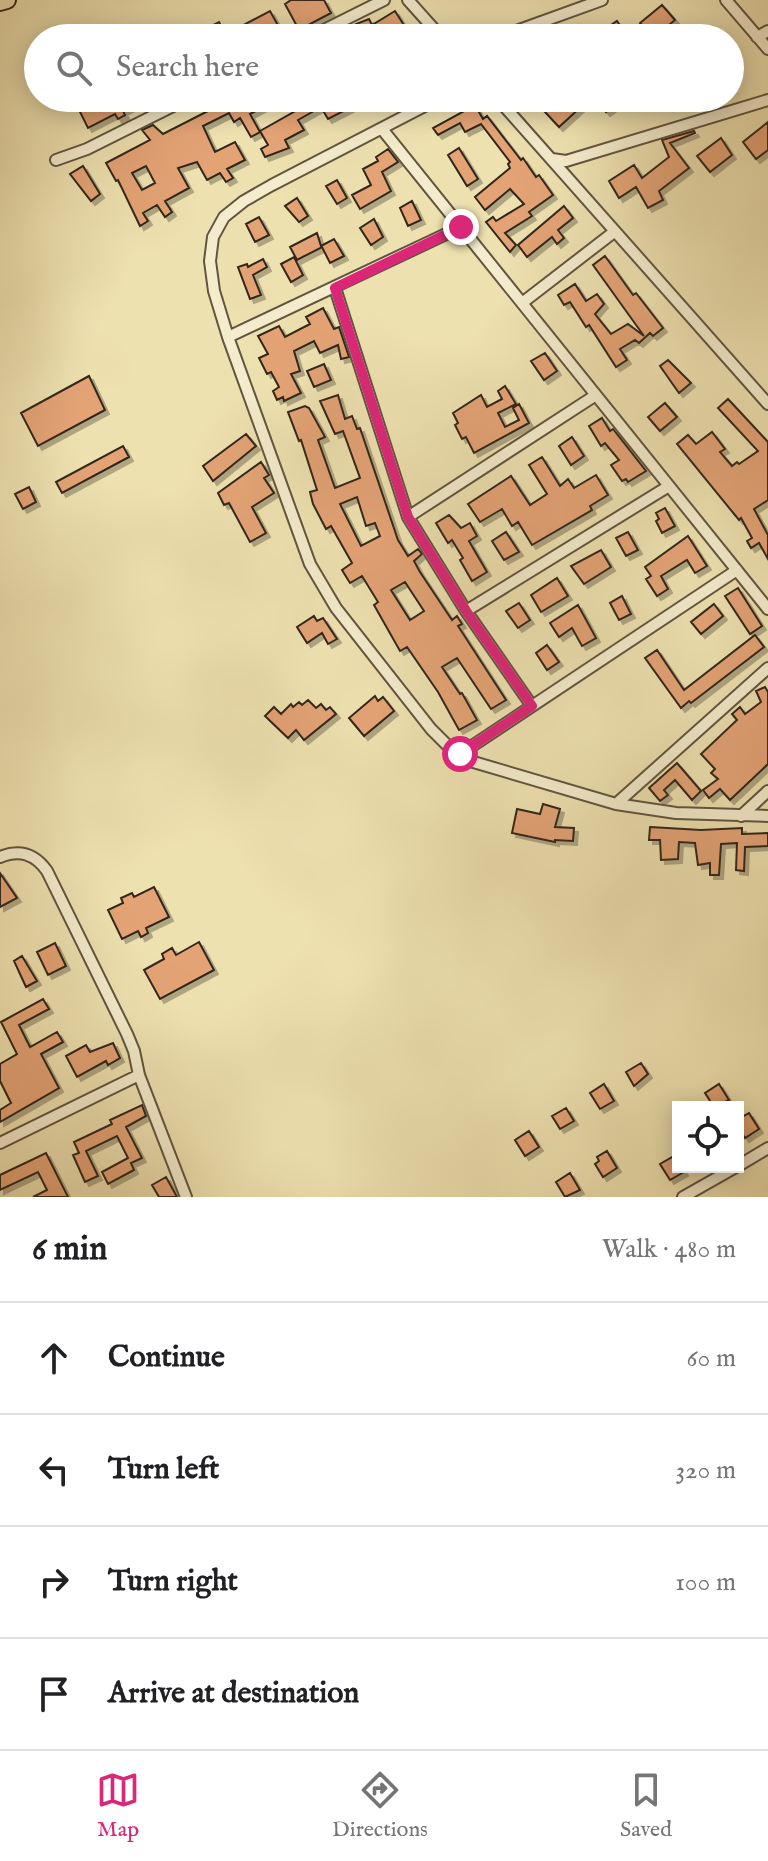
<!DOCTYPE html>
<html lang="en">
<head>
<meta charset="utf-8">
<style>
	body { margin:0; font-family:"IM FELL English",serif; background:#f6f6f6; color:#202124 }
	.controls { position:absolute; right:24px; bottom:24px; display:grid; overflow:hidden; border-radius:0px; box-shadow:0 4px 20px #0003 }
	.controls button { width:72px; height:72px; display:grid; place-items:center; padding:0; border:0; border-bottom:2px solid #e0e0e0; background:#fff; color:#202124; font:40px sans-serif }
	.stop { position:absolute; width:24px; height:24px; margin:-18px; border:6px solid #db2777; border-radius:50%; background:#fff }
	.stop.end { background:#db2777; border-color:#fff; box-shadow:0 2px 8px #0008 }
	.list { margin:0; padding:0; list-style:none }
	h2 { display:flex; justify-content:space-between; align-items:center; height:104px; margin:0; padding:0 32px; font-size:34px }
	h2 small { font-size:26px; font-weight:400; color:#757577 }
	.list li { display:grid; grid-template-columns:52px 1fr auto; gap:24px; align-items:center; box-sizing:border-box; height:112px; padding:0 32px; border-top:2px solid #e0e0e0 }
	.list b { display:block; font-size:30px; white-space:nowrap }
	.list em { font-size:26px; font-style:normal; color:#757577 }
	.icon { flex:none; width:44px; height:44px; fill:none; stroke:currentColor; stroke-width:2; stroke-linecap:round; stroke-linejoin:round }
	.map { position:relative; flex:none; width:768px; height:1197px; overflow:hidden }
	.search { position:absolute; background:#fff; box-shadow:0 4px 20px #0003; left:24px; right:24px; top:24px; height:88px; display:flex; align-items:center; gap:20px; box-sizing:border-box; padding:0 28px; border-radius:44px; color:#757577; font-size:30px }
	.sheet { height:552px; background:#fff }
	nav { display:flex; justify-content:space-around; align-items:center; box-sizing:border-box; height:112px; border-top:2px solid #e0e0e0; background:#fff; font-size:22px; color:#757577 }
	nav a { display:grid; justify-items:center; gap:4px }
	nav .on { color:#db2777 }
	.map>svg:first-child { display:block }
</style>
</head>
<body>
<div class="map">
<svg width="768" height="1197" viewBox="0 0 768 1197">
	<defs>
		<filter id="shadow"><feDropShadow dx="4" dy="4" stdDeviation="0" flood-color="#0004"/></filter>
	</defs>
	<rect width="100%" height="100%" fill="#eee1b0"/>
	<filter id="stains"><feTurbulence type="fractalNoise" baseFrequency=".0025" numOctaves="4"/><feColorMatrix values="0 0 0 0 .2 0 0 0 0 .09 0 0 0 0 .02 0 0 0 .5 -.17"/></filter>
	<radialGradient id="worn" r=".72"><stop offset=".6" stop-color="#630" stop-opacity="0"/><stop offset="1" stop-color="#630" stop-opacity=".3"/></radialGradient>
	<path fill="#e3a374" stroke="#32261a" stroke-width="2" fill-rule="evenodd" filter="url(#shadow)" d="M 291,0 L 324,0 L 331,13 L 299,30 L 285,4 Z
		M 662,5 L 675,20 L 653,38 L 640,23 Z
		M 270,11 L 280,29 L 262,38 L 240,38 L 236,29 Z
		M 395,11 L 412,38 L 348,38 L 359,32 L 356,24 L 369,19 L 372,25 Z
		M 617,21 L 629,38 L 592,38 Z
		M 219,22 L 225,34 L 217,38 L 188,38 Z
		M 123,98 L 148,98 L 123,111 L 125,115 L 118,119 L 115,114 L 88,128 L 79,110 L 95,101 L 101,111 Z
		M 203,98 L 264,98 L 267,105 L 250,114 L 260,132 L 251,137 L 240,118 L 234,122 L 229,113 L 203,126 L 215,152 L 235,142 L 245,160 L 227,169 L 233,178 L 226,182 L 220,173 L 207,180 L 197,162 L 178,168 L 189,188 L 165,201 L 172,212 L 165,217 L 157,205 L 143,213 L 148,221 L 140,226 L 118,180 L 116,181 L 106,163 L 150,140 L 142,130 L 153,125 L 163,134 L 208,111 ZM 146,166 L 155,183 L 142,190 L 132,173 Z
		M 301,98 L 306,107 L 323,98 L 369,98 L 328,119 L 321,107 L 298,120 L 304,130 L 285,140 L 289,148 L 265,157 L 261,149 L 268,145 L 260,131 L 297,110 L 293,102 Z
		M 532,98 L 575,98 L 582,106 L 559,127 Z
		M 595,98 L 625,98 L 606,112 Z
		M 475,105 L 483,119 L 487,116 L 521,160 L 523,158 L 536,177 L 539,175 L 553,195 L 529,212 L 532,216 L 505,233 L 516,245 L 510,252 L 486,222 L 493,217 L 496,221 L 524,204 L 510,189 L 485,210 L 475,197 L 510,168 L 508,164 L 510,162 L 481,124 L 465,132 L 460,123 L 438,135 L 433,128 Z
		M 768,122 L 768,150 L 756,159 L 743,142 Z
		M 694,131 L 695,133 L 670,143 L 689,168 L 659,191 L 663,200 L 648,208 L 636,187 L 619,198 L 609,181 L 634,165 L 642,178 L 669,157 L 662,140 Z
		M 721,138 L 732,155 L 710,172 L 697,156 Z
		M 459,148 L 478,179 L 467,186 L 448,155 Z
		M 388,149 L 398,162 L 382,172 L 391,191 L 360,209 L 352,195 L 371,185 L 363,169 L 378,161 L 376,157 Z
		M 83,166 L 100,194 L 91,201 L 70,174 Z
		M 337,180 L 347,198 L 337,204 L 326,186 Z
		M 297,198 L 308,216 L 299,222 L 285,206 Z
		M 412,201 L 421,220 L 408,226 L 400,208 Z
		M 564,206 L 573,218 L 558,230 L 564,238 L 557,244 L 552,237 L 527,257 L 518,245 Z
		M 259,217 L 269,235 L 255,242 L 246,224 Z
		M 374,219 L 383,237 L 371,245 L 360,228 Z
		M 317,233 L 321,246 L 334,239 L 344,256 L 330,263 L 322,247 L 297,260 L 290,247 Z
		M 605,256 L 633,295 L 636,293 L 663,328 L 653,336 L 650,333 L 639,343 L 635,340 L 620,349 L 627,360 L 616,367 L 589,325 L 586,327 L 570,302 L 564,305 L 558,295 L 575,284 L 586,301 L 597,294 L 604,304 L 595,314 L 611,334 L 628,324 L 644,336 L 593,265 Z
		M 294,257 L 303,275 L 291,282 L 281,264 Z
		M 263,259 L 267,267 L 253,275 L 261,295 L 250,299 L 238,267 L 247,264 L 248,267 Z
		M 323,308 L 334,329 L 339,327 L 349,357 L 341,359 L 338,345 L 320,353 L 314,341 L 294,351 L 300,371 L 291,374 L 301,393 L 284,401 L 283,397 L 277,400 L 273,391 L 279,387 L 271,372 L 267,374 L 259,358 L 268,354 L 258,336 L 279,326 L 285,337 L 310,324 L 306,317 Z
		M 545,353 L 557,371 L 544,380 L 531,361 Z
		M 668,360 L 691,383 L 679,393 L 660,366 Z
		M 324,364 L 331,380 L 314,387 L 307,371 Z
		M 89,376 L 105,410 L 38,446 L 21,413 Z
		M 505,386 L 516,404 L 498,413 L 505,427 L 519,420 L 513,408 L 519,404 L 529,423 L 474,453 L 466,437 L 462,439 L 455,425 L 458,423 L 453,413 L 481,395 L 487,407 L 502,399 L 498,391 Z
		M 338,395 L 345,419 L 352,416 L 357,429 L 360,428 L 398,540 L 408,556 L 418,549 L 422,554 L 414,561 L 420,572 L 452,620 L 457,616 L 462,624 L 458,626 L 506,700 L 491,709 L 457,658 L 442,667 L 460,694 L 462,693 L 477,720 L 459,730 L 438,692 L 407,647 L 400,651 L 374,605 L 378,602 L 362,576 L 350,583 L 342,570 L 352,563 L 331,526 L 326,529 L 313,504 L 310,492 L 317,490 L 301,440 L 299,441 L 288,412 L 305,406 L 309,408 L 325,437 L 318,440 L 335,488 L 360,478 L 343,431 L 335,434 L 320,401 ZM 357,497 L 366,526 L 375,523 L 380,536 L 361,546 L 340,504 ZM 405,582 L 424,611 L 410,620 L 391,590 Z
		M 728,399 L 768,442 L 768,500 L 754,509 L 768,535 L 768,559 L 759,543 L 751,548 L 747,541 L 752,538 L 741,518 L 739,520 L 677,444 L 688,435 L 696,444 L 712,432 L 725,449 L 720,452 L 732,466 L 737,462 L 739,464 L 758,451 L 718,408 Z
		M 665,403 L 677,417 L 660,431 L 648,417 Z
		M 602,418 L 610,431 L 613,429 L 646,471 L 628,482 L 626,479 L 622,481 L 611,465 L 619,460 L 605,443 L 601,446 L 589,426 Z
		M 246,434 L 256,446 L 213,481 L 203,466 Z
		M 572,437 L 584,456 L 571,465 L 559,446 Z
		M 123,446 L 129,457 L 62,493 L 56,482 Z
		M 542,457 L 560,486 L 568,479 L 574,488 L 596,475 L 608,495 L 590,506 L 592,510 L 532,545 L 518,522 L 512,526 L 502,509 L 480,522 L 468,504 L 511,476 L 530,505 L 547,494 L 529,465 Z
		M 261,462 L 269,475 L 264,478 L 274,493 L 252,507 L 266,533 L 250,542 L 229,503 L 224,505 L 218,493 Z
		M 29,487 L 36,502 L 23,509 L 15,494 Z
		M 665,508 L 675,526 L 662,533 L 656,521 L 659,519 L 656,513 Z
		M 449,515 L 461,528 L 470,523 L 477,536 L 469,541 L 487,572 L 472,581 L 460,560 L 463,558 L 452,540 L 448,543 L 436,523 Z
		M 506,532 L 519,552 L 504,560 L 492,541 Z
		M 628,532 L 638,550 L 626,556 L 616,538 Z
		M 688,536 L 707,566 L 695,573 L 687,560 L 661,576 L 668,589 L 657,596 L 646,579 L 651,576 L 645,567 Z
		M 601,550 L 611,567 L 584,584 L 571,566 Z
		M 557,578 L 568,596 L 541,612 L 531,595 Z
		M 738,588 L 762,626 L 750,634 L 725,596 Z
		M 622,596 L 631,614 L 619,620 L 610,603 Z
		M 519,603 L 530,620 L 518,628 L 506,611 Z
		M 714,604 L 723,616 L 701,634 L 691,622 Z
		M 578,605 L 596,638 L 582,646 L 572,628 L 559,637 L 550,623 Z
		M 314,616 L 317,621 L 323,618 L 337,639 L 328,644 L 322,633 L 307,643 L 297,627 Z
		M 755,635 L 764,647 L 691,703 L 689,701 L 681,708 L 645,658 L 657,650 L 684,690 Z
		M 547,645 L 559,662 L 547,670 L 536,653 Z
		M 765,687 L 768,692 L 768,764 L 730,800 L 720,789 L 709,798 L 703,790 L 718,779 L 711,773 L 715,769 L 701,754 L 737,720 L 732,714 L 740,707 L 745,714 L 761,702 L 756,691 Z
		M 375,696 L 378,701 L 383,697 L 394,711 L 364,736 L 349,718 Z
		M 308,700 L 316,708 L 321,704 L 326,710 L 330,707 L 336,714 L 304,740 L 296,730 L 288,738 L 265,716 L 274,707 L 281,714 L 291,704 L 293,707 L 299,702 L 302,705 Z
		M 677,763 L 701,791 L 692,800 L 675,780 L 664,790 L 668,795 L 660,801 L 649,788 Z
		M 543,804 L 560,809 L 555,827 L 574,828 L 573,841 L 555,840 L 555,842 L 512,833 L 517,809 L 540,814 Z
		M 650,827 L 701,830 L 742,828 L 742,834 L 768,833 L 768,846 L 745,847 L 744,871 L 736,870 L 737,843 L 721,844 L 719,875 L 710,875 L 710,863 L 698,865 L 695,843 L 679,842 L 678,859 L 661,860 L 660,840 L 649,840 Z
		M 0,873 L 17,898 L 0,907 Z
		M 154,887 L 169,917 L 146,928 L 148,933 L 141,937 L 138,931 L 122,939 L 108,910 L 123,903 L 121,898 L 132,893 L 134,897 Z
		M 199,942 L 214,970 L 160,999 L 144,970 L 164,959 L 162,954 L 172,948 L 176,955 Z
		M 55,943 L 66,966 L 48,975 L 37,952 Z
		M 22,956 L 37,981 L 26,987 L 14,961 Z
		M 43,999 L 49,1009 L 19,1025 L 30,1047 L 57,1032 L 63,1042 L 41,1054 L 59,1088 L 0,1122 L 0,1110 L 11,1103 L 0,1081 L 0,1064 L 17,1054 L 1,1022 Z
		M 113,1043 L 120,1058 L 108,1065 L 106,1061 L 77,1077 L 66,1056 L 86,1045 L 90,1052 Z
		M 641,1063 L 648,1074 L 634,1086 L 626,1072 Z
		M 604,1084 L 614,1101 L 600,1109 L 590,1093 Z
		M 719,1084 L 729,1100 L 714,1107 L 705,1093 Z
		M 142,1105 L 146,1116 L 126,1127 L 142,1158 L 131,1163 L 134,1170 L 108,1184 L 102,1172 L 128,1158 L 117,1136 L 86,1151 L 98,1176 L 85,1182 L 73,1155 L 79,1153 L 74,1142 L 112,1124 L 110,1120 Z
		M 566,1108 L 574,1121 L 560,1129 L 552,1116 Z
		M 749,1113 L 759,1129 L 745,1138 L 738,1127 L 738,1119 Z
		M 529,1131 L 539,1147 L 525,1156 L 515,1140 Z
		M 607,1151 L 617,1168 L 603,1177 L 595,1164 L 599,1161 L 597,1157 Z
		M 46,1153 L 68,1197 L 33,1197 L 47,1190 L 38,1172 L 0,1190 L 0,1175 Z
		M 674,1156 L 678,1167 L 681,1167 L 684,1172 L 670,1180 L 660,1164 Z
		M 570,1173 L 580,1190 L 565,1197 L 556,1182 Z
		M 166,1177 L 177,1197 L 159,1197 L 152,1185 Z"/>
	<g fill="none" stroke-linecap="round" stroke-linejoin="round">
		<defs>
			<path id="minor" d="M 408,0 L 442,38
				M 726,0 L 768,49
				M 757,37 L 768,31
				M 308,38 L 384,0
				M 497,38 L 602,0
				M 440,98 L 272,185 L 244,201 L 224,217 L 213,237 L 210,261 L 214,291 L 228,337 L 310,564 L 336,608 L 431,729 L 446,744 L 470,761 L 616,804 L 676,813 L 768,816
				M 497,98 L 768,404
				M 382,129 L 768,609
				M 552,159 L 566,161 L 768,100
				M 56,160 L 87,149 L 189,98
				M 335,288 L 408,517 L 466,611 L 532,706
				M 522,303 L 614,232
				M 228,337 L 461,227
				M 408,517 L 596,395
				M 466,611 L 669,486
				M 460,754 L 737,570
				M 616,804 L 768,668
				M 741,816 L 768,791
				M 0,857 C 20,849 35,854 47,871 L 127,1034 L 134,1051 L 139,1075 L 186,1197
				M 0,1143 L 139,1075
				M 738,1166 L 768,1148
				M 683,1197 L 736,1167"/>
			<path id="trunk" d="M 0,2 L 7,0"/>
		</defs>
		<use href="#minor" stroke="#615540" stroke-width="14"/>
		<use href="#trunk" stroke="#32261a" stroke-width="20"/>
		<use href="#minor" stroke="#f4eccc" stroke-width="10"/>
		<use href="#trunk" stroke="#eee1b0" stroke-width="16"/>
	</g>
	<g fill="none" stroke-linecap="round" stroke-linejoin="round">
		<path stroke="#db2777" stroke-width="10" d="M 460,754 L 532,706 L 466,611 L 408,517 L 335,288 L 461,227"/>
	</g>
	<rect width="100%" height="100%" filter="url(#stains)"/>
	<rect width="100%" height="100%" fill="url(#worn)"/>
</svg>
<div class="controls">
<button><svg class="icon" aria-label="locate" viewBox="0 0 24 24"><circle cx="12" cy="12" r="6"/><path d="M12 2v4M12 18v4M2 12h4M18 12h4"/></svg></button>
</div>
<div class="stop" style="left:460px;top:754px"></div>
<div class="stop end" style="left:461px;top:227px"></div>
<div class="search"><svg class="icon" aria-label="search" viewBox="0 0 24 24"><circle cx="10" cy="10" r="6"/><path d="M15 15l6 6"/></svg>Search here</div>
</div>
<section class="sheet">
<h2>6 min<small>Walk · 480 m</small></h2>
<ul class="list">
<li><svg class="icon" aria-label="ahead" viewBox="0 0 24 24"><path d="M12 20V5M6 11l6-6 6 6"/></svg><div><b>Continue</b></div><em>60 m</em></li>
<li><svg class="icon" aria-label="left" viewBox="0 0 24 24"><path d="M17 20v-9H6M10 6l-5 5 5 5"/></svg><div><b>Turn left</b></div><em>320 m</em></li>
<li><svg class="icon" aria-label="right" viewBox="0 0 24 24"><path d="M7 20v-9h11M14 6l5 5-5 5"/></svg><div><b>Turn right</b></div><em>100 m</em></li>
<li><svg class="icon" aria-label="arrive" viewBox="0 0 24 24"><path d="M6 21V4h12l-3 4 3 4H6"/></svg><div><b>Arrive at destination</b></div></li>
</ul>
</section>
<nav>
<a class="on"><svg class="icon" aria-label="map" viewBox="0 0 24 24"><path d="M3 6l6-2 6 2 6-2v14l-6 2-6-2-6 2zM9 4v14M15 6v14"/></svg>Map</a>
<a><svg class="icon" aria-label="directions" viewBox="0 0 24 24"><path d="M12 3l9 9-9 9-9-9zM9 14v-3h6M13 9l2 2-2 2"/></svg>Directions</a>
<a><svg class="icon" aria-label="saved" viewBox="0 0 24 24"><path d="M7 4h10v16l-5-4-5 4z"/></svg>Saved</a>
</nav>
</body>
</html>
